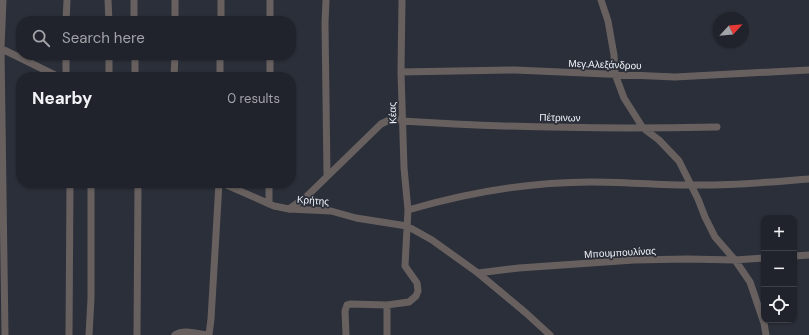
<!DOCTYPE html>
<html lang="en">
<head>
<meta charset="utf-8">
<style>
	body { margin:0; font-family:"DM Sans",sans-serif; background:#282b33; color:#f1f3f6 }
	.controls { position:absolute; right:12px; bottom:12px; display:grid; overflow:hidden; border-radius:8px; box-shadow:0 1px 3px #0004 }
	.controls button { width:36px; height:36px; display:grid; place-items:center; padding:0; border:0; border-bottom:1px solid #3d4047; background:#20232b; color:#f1f3f6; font:20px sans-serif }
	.compass { position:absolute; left:713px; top:12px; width:36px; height:36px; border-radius:50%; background:#20232b; box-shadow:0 1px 3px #0004; rotate:64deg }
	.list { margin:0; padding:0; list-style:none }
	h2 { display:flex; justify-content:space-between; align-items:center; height:52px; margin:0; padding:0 16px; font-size:17px }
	h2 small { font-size:13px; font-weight:400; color:#a2a4a9 }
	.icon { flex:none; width:22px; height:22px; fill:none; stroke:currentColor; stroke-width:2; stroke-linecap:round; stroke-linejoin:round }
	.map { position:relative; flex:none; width:809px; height:335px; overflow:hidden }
	.search { position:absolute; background:#20232b; box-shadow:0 1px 3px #0004; left:16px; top:16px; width:280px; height:44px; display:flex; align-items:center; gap:10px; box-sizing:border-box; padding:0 14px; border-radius:16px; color:#a2a4a9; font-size:15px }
	.panel { position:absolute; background:#20232b; box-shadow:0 1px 3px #0004; left:16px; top:72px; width:280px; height:116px; border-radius:16px }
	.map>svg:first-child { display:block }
</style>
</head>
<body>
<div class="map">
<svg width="809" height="335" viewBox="0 0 809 335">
	<rect width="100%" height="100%" fill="#2b2f39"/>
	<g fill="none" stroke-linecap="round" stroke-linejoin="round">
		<path stroke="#67605f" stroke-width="7" d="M 3,0 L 1,48 L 5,335
			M 108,0 L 109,21
			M 134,0 L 134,21
			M 326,0 L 325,23 L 327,175
			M 601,0 L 608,21 L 614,55 L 615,74 L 624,98 L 643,128 L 659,140 L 679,161 L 698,199 L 705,217 L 715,237 L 735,260 L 750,282 L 764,323 L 766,335
			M 66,21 L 67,0
			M 175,21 L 175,0
			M 221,21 L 221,0
			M 270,21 L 270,0
			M 0,48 L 59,77
			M 109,55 L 109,77
			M 135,55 L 135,77
			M 220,55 L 220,77
			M 270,55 L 270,77
			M 401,72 L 515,70 L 675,77 L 809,70
			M 66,77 L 66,55
			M 174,77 L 175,55
			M 222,183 L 274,206 L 289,209 L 331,211 L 356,218 L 407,226 L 432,240 L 478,273 L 526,313 L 550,335
			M 269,204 L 269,183
			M 289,209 L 305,198 L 381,124 L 387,121 L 395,119 L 402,121 C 507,128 612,129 717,127
			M 408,210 C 466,193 530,182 591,182 C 624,182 657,185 691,185 C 730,186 770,182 809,179
			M 794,256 L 809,255
			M 478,273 L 519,268 L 634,260 L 688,259 L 735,260 L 764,258
			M 387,305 L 387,335
			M 69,335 L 70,183
			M 89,335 L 91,299 L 91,183
			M 137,335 L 138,183
			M 175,335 C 184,329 197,334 208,335
			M 209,335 L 211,319 L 219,183
			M 346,335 L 345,311 L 347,305 L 351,304 L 387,305 L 409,302 L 416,296 L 418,291 L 417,283 L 405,266 L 408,210 L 404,168 L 401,72 L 402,0"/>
	</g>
	<g text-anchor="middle" stroke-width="3.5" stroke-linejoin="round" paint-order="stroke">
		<g font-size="10" fill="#f1f4fb" stroke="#2b2f39">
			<text transform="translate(605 64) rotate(2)" y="4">Μεγ.Αλεξάνδρου</text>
			<text transform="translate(392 113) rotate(-92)" y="4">Κέας</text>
			<text transform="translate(560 117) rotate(1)" y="4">Πέτρινων</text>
			<text transform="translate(313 200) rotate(4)" y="4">Κρήτης</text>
			<text transform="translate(620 252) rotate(-3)" y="4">Μπουμπουλίνας</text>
		</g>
	</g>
</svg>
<div class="controls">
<button>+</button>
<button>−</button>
<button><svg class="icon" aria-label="locate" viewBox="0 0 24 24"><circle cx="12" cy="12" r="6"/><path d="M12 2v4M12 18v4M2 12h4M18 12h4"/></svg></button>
</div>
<svg class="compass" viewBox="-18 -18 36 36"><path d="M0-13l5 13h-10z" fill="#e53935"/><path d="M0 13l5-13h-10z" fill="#a2a4a9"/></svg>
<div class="search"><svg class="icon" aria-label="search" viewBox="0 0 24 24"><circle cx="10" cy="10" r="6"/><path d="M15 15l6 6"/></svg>Search here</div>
<section class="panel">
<h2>Nearby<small>0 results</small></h2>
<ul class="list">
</ul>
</section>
</div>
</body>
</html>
